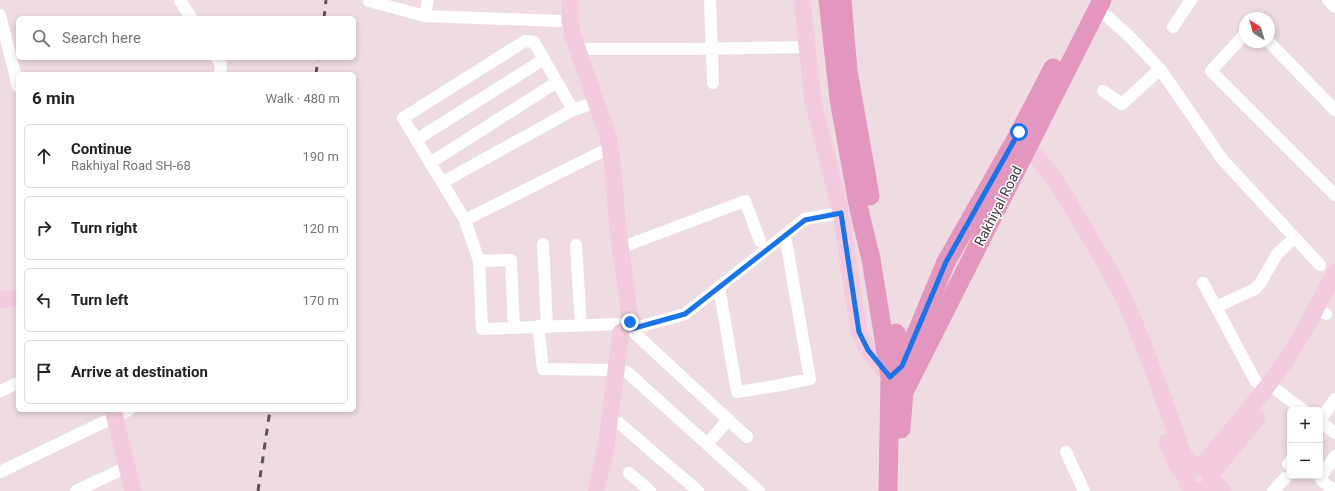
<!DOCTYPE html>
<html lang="en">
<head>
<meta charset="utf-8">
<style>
	body { margin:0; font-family:Roboto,sans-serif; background:#f6f6f6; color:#222 }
	.controls { position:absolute; right:12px; bottom:12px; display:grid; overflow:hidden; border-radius:6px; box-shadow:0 2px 6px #0003 }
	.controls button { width:36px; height:36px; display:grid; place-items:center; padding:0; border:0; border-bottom:1px solid #e0e0e0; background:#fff; color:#222; font:20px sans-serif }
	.compass { position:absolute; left:1239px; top:12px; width:36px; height:36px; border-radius:50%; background:#fff; box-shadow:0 2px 6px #0003; rotate:323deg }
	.stop { position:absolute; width:12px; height:12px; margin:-9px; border:3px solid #1a73e8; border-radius:50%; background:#fff }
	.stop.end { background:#1a73e8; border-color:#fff; box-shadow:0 1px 4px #0008 }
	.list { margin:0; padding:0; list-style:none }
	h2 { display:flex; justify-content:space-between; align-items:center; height:52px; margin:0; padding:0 16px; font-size:17px }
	h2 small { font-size:13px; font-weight:400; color:#767676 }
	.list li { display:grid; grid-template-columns:26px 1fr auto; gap:12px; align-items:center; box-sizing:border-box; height:64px; margin:0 8px 8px; padding:0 8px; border:1px solid #e0e0e0; border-radius:6px }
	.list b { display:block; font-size:15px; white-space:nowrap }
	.list p { margin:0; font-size:13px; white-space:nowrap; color:#767676 }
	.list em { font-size:13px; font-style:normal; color:#767676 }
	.icon { flex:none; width:22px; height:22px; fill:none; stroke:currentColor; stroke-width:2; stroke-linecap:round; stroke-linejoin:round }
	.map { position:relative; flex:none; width:1335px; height:491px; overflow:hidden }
	.search { position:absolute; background:#fff; box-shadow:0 2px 6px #0003; left:16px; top:16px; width:340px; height:44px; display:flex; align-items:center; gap:10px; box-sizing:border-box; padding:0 14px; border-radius:6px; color:#767676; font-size:15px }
	.panel { position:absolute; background:#fff; box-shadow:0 2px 6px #0003; left:16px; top:72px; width:340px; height:340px; border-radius:6px }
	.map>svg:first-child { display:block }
</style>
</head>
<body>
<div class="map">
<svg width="1335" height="491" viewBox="0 0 1335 491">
	<rect width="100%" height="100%" fill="#efdce3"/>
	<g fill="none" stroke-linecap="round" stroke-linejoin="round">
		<path stroke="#fff" stroke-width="12" d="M 180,0 L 191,18
			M 428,0 L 425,16 L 560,21
			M 710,0 L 713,83
			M 1328,0 L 1335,7
			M 369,1 L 425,16
			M 1096,10 L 1108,17 L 1132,39 L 1160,69 L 1222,159 L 1320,265
			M 0,15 L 18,86
			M 1173,27 L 1191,0
			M 1245,34 L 1211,71 L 1335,195
			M 1269,42 L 1335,110
			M 577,49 L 691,49 L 807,47
			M 217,58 L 221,65 L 220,74
			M 1103,91 L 1122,104 L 1160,69
			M 573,110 L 534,42 L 525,41 L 403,118 L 465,220 L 601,152
			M 416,140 L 544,59
			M 430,163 L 557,82
			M 443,182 L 573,110 L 588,105
			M 465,220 L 479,261
			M 543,244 L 547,326
			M 576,245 L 581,325
			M 620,248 L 745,201 L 760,241
			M 1203,283 L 1216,307
			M 719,287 L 737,392 L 775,386 L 810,379 L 785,235
			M 1316,309 L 1326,314
			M 538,326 L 543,369 L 616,370
			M 514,327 L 511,260 L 479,261 L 482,329 L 619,324
			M 627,372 L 759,491
			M 1256,382 L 1216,307 L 1255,289 L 1261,282 L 1277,254 L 1294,238
			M 0,391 L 18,383
			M 1278,391 L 1303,410
			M 1320,420 L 1335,399
			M 1320,422 L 1335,433
			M 619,423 L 698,491
			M 747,437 L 642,340 L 631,329 L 685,314 L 805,219 L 859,210
			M 707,444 L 728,420
			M 1066,452 L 1084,491
			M 1288,464 L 1290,461
			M 0,472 L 129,410
			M 629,473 L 650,491
			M 76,491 L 127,467
			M 1273,491 L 1285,478
			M 1335,491 L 1322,481 L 1320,478 L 1335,456"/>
		<path stroke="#f2cbdf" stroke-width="17" d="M 570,0 L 570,21 L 573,36 L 609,139 L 613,169 L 618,231 L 631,323
			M 802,0 L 813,101 L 841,213 L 859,332 L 868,350 L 890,377
			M 1018,140 C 1046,162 1065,195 1083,226 C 1098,252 1114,277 1126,303 C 1148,352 1165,403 1183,454 L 1194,468
			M 0,300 L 18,298
			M 113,410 L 133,491
			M 1167,442 L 1176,465 L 1187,478
			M1187 479a12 12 0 1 1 24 0a12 12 0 1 1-24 0Z
			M 1201,467 C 1227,435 1255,404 1279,370 C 1301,339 1318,305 1335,272
			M 1210,475 L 1257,418
			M 1211,479 L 1223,491
			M 596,491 L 606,447 L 621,332"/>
		<path stroke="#e497be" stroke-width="19" d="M 828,0 L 839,99 L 859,210 L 871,259 L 890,377 L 888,491
			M 842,0 L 848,71 L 870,196
			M 896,333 L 902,366 L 904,392 L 901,429
			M 902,367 L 946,262 L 1016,139 L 1053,68
			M 905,390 L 1102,0"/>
		<path stroke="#5c5356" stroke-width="3" stroke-dasharray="7 7" stroke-linecap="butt" d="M 324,18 L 326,0
			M 316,74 L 318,58
			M 258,491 L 270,410"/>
	</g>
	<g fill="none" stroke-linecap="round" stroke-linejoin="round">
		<path stroke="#1a73e8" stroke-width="5" d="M 630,322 L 632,326 L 631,329 L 685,314 L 805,220 L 841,213 L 859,332 L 868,350 L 890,377 L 902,366 L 946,262 L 1019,132"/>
	</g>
	<g text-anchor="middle" stroke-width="3" stroke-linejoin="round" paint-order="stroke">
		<g font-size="14" fill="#423a3d" stroke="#fff">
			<text transform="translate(998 206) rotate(-63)" y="5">Rakhiyal Road</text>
		</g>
	</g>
</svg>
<div class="controls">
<button>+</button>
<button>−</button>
</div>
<svg class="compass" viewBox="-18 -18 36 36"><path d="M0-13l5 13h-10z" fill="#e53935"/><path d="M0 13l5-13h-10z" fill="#767676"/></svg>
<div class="stop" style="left:1019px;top:132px"></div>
<div class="stop end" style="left:630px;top:322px"></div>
<div class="search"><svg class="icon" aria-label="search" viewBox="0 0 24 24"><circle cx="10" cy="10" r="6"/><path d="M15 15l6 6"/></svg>Search here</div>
<section class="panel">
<h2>6 min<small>Walk · 480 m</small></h2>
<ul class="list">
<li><svg class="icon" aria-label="ahead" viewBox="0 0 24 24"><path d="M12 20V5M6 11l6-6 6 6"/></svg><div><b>Continue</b><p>Rakhiyal Road SH-68</p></div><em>190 m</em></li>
<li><svg class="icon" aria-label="right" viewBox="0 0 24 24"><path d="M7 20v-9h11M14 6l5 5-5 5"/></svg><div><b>Turn right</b></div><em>120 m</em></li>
<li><svg class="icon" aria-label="left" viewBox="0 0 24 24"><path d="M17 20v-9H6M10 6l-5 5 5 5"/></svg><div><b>Turn left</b></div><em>170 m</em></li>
<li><svg class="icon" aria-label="arrive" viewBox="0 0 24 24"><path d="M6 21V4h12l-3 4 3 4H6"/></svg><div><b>Arrive at destination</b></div></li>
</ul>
</section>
</div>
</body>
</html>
